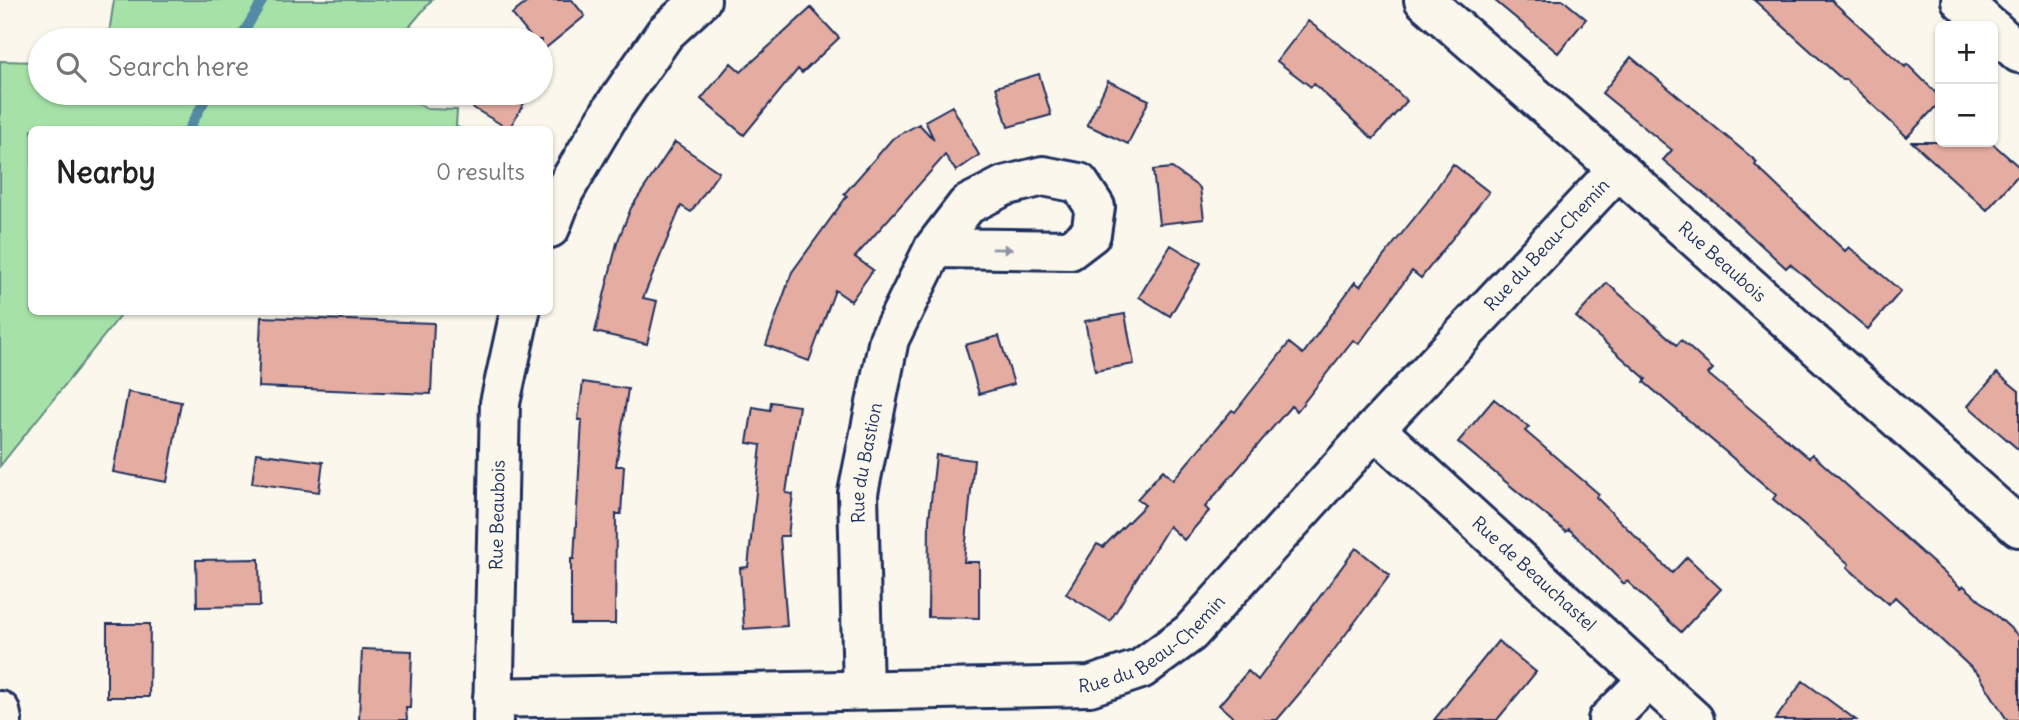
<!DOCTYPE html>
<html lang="en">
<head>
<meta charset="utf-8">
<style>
	body { margin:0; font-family:Delius,sans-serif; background:#f2f2f2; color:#222 }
	.controls { position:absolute; right:21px; top:21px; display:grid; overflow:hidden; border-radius:10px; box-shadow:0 2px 5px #0004 }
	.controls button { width:63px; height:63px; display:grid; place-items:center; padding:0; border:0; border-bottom:2px solid #e0e0e0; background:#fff; color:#222; font:35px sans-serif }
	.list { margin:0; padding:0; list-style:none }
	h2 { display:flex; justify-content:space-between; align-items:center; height:91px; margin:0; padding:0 28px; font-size:30px }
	h2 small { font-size:23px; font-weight:400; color:#767676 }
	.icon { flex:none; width:38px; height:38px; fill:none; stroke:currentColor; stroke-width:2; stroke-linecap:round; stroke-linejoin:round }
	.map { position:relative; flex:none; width:2019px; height:720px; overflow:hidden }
	.search { position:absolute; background:#fff; box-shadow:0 2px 5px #0004; left:28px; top:28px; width:525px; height:77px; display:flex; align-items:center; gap:18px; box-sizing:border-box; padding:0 24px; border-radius:38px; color:#767676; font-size:26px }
	.panel { position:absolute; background:#fff; box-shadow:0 2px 5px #0004; left:28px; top:126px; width:525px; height:189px; border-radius:10px }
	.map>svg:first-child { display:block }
</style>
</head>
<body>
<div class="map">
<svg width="2019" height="720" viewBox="0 0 2019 720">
	<rect width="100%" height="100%" fill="#fbf7ec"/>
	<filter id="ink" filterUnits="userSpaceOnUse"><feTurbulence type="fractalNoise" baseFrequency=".0143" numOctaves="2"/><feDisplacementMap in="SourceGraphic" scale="14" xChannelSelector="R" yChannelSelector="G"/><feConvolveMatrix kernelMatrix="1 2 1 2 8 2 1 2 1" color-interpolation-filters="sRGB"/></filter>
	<g filter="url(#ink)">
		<path fill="#a6e2a8" stroke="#608883" stroke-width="2" d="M 114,0 L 432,0 L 398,40 L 108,40 Z
			M 0,61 L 40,62 L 40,93 L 400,93 L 427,109 L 457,110 L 456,126 L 461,129 L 32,130 L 32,312 L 123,312 L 0,466 Z"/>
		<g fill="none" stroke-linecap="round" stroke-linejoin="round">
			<path stroke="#538ba4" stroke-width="10" d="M 239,40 L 263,0
				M 188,130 L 209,93"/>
		</g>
		<path fill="#e5aca1" stroke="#1b2f5e" stroke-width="2" d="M 530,0 L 572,0 L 585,16 L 542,51 L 541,40 L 533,40 L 512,14 Z
			M 1494,0 L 1563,0 L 1586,19 L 1558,53 Z
			M 1754,0 L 1831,0 L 1905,67 L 1907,64 L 1940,97 L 1940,102 L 1907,137 L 1845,79 L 1843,80 Z
			M 811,8 L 839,38 L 802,73 L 798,69 L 744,135 L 701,99 L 731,63 L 741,72 Z
			M 1308,21 L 1378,74 L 1407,101 L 1373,139 L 1314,84 L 1311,87 L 1277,61 Z
			M 1631,57 L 1757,162 L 1755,165 L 1845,251 L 1849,247 L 1901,291 L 1868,329 L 1790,264 L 1786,268 L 1719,206 L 1663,160 L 1672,150 L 1602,93 Z
			M 1039,74 L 1051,115 L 1008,127 L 996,87 Z
			M 1108,81 L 1149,100 L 1128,144 L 1087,125 Z
			M 448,93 L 530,93 L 509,129 Z
			M 952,106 L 979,155 L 956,171 L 945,155 L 855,257 L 873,270 L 851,301 L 835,290 L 809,361 L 766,345 L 792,272 L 847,196 L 844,194 L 892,139 L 919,124 L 934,140 L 925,121 Z
			M 675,142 L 719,172 L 691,212 L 681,206 L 643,298 L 657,301 L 647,344 L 595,332 L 617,243 L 631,208 Z
			M 1912,142 L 1991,142 L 2019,167 L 2019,174 L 1987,210 Z
			M 1453,164 L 1489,192 L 1421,278 L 1412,271 L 1359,344 L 1353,340 L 1297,411 L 1291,406 L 1205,507 L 1209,511 L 1184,540 L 1169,526 L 1110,621 L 1066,594 L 1097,544 L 1103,547 L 1145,505 L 1137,499 L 1163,470 L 1173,480 L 1232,410 L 1235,412 L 1289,343 L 1303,354 L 1355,282 L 1360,286 L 1427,202 Z
			M 1172,168 L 1200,188 L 1204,219 L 1159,224 L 1153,170 Z
			M 1171,245 L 1201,263 L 1170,316 L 1139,297 Z
			M 1607,283 L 1677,345 L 1681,340 L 1713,369 L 1708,374 L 1809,458 L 1812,454 L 1961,588 L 1964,586 L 2019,636 L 2019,720 L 2007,720 L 1979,675 L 1895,597 L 1889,604 L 1847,567 L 1849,564 L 1773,499 L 1776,495 L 1644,382 L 1646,379 L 1576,317 Z
			M 1125,314 L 1134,364 L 1095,371 L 1085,321 Z
			M 261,317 L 434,323 L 431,394 L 258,387 Z
			M 999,336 L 1014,384 L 979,394 L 965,345 Z
			M 1997,373 L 2019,391 L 2019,450 L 1968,406 Z
			M 583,382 L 628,389 L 616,466 L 624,466 L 621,514 L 616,514 L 615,624 L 571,624 L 571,559 L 574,559 L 582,420 L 578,420 Z
			M 128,392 L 181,402 L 167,482 L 113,472 Z
			M 1494,399 L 1529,427 L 1525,431 L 1599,494 L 1596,497 L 1672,573 L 1687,557 L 1721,589 L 1681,632 L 1627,581 L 1624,584 L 1569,529 L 1566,532 L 1458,442 Z
			M 771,402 L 799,406 L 786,493 L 793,494 L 788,536 L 780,536 L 787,626 L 744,629 L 740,568 L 748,567 L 761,445 L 747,443 L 753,407 L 770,410 Z
			M 256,453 L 323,462 L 319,492 L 252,483 Z
			M 936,455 L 974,460 L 964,562 L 979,562 L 979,618 L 928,617 L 929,520 Z
			M 1356,548 L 1390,575 L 1316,674 L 1277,720 L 1236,720 L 1219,705 L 1248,671 L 1258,680 Z
			M 259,559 L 260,606 L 197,607 L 196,560 Z
			M 107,624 L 150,624 L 149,697 L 107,697 Z
			M 1498,641 L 1536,672 L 1497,720 L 1434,720 Z
			M 362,649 L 412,651 L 410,708 L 406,708 L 407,720 L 359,720 Z
			M 1803,681 L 1856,720 L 1775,720 Z"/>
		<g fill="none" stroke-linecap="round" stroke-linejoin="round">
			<defs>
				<g id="minor">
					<path id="s1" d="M 1424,0 L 1618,169 L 2019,527"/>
					<path d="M 1961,0 L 1989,26"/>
					<path d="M 1993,29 L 2019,53"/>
					<path d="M 550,228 L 564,191 L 613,108 L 665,33 L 701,0"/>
					<path id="s2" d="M 1375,429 L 1694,720"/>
					<path id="s3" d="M 863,690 L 858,493 L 889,339 L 934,248 L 967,205 L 1004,186 L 1043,176 L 1079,183 L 1095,207 L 1091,234 L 1070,250 L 934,248"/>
					<path id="s4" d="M 493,698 L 1090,686 L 1141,669 L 1190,633 L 1375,429 L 1618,169"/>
					<path d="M 0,711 L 2,720"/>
					<path id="s5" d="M 493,720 L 500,403 L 520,312"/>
					<path d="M 1608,720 L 1650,678"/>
				</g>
			</defs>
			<use href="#minor" stroke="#1b2f5e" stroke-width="44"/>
			<use href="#minor" stroke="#fbf7ec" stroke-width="38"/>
		</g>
		<defs><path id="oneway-solid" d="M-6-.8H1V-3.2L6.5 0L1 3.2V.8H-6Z" transform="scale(1.75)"/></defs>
		<use fill="#8b93a5" href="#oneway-solid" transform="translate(1002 249) rotate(1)"/>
	</g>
	<g text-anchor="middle" stroke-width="6" stroke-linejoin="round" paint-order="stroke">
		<g font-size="18" fill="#1b2f5e" stroke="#fbf7ec">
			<text dy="6" stroke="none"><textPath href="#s4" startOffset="1239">Rue du Beau-Chemin</textPath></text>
			<text dy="6" stroke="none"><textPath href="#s1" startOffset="397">Rue Beaubois</textPath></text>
			<text dy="6" stroke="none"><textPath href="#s3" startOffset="228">Rue du Bastion</textPath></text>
			<text dy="6" stroke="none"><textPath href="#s5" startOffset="205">Rue Beaubois</textPath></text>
			<text dy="6" stroke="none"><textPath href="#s2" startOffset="215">Rue de Beauchastel</textPath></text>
			<text dy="6" stroke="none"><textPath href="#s4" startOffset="672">Rue du Beau-Chemin</textPath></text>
		</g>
	</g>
</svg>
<div class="controls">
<button>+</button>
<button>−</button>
</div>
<div class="search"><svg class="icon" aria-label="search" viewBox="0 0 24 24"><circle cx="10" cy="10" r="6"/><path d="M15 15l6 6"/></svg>Search here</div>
<section class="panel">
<h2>Nearby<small>0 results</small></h2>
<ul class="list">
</ul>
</section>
</div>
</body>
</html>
